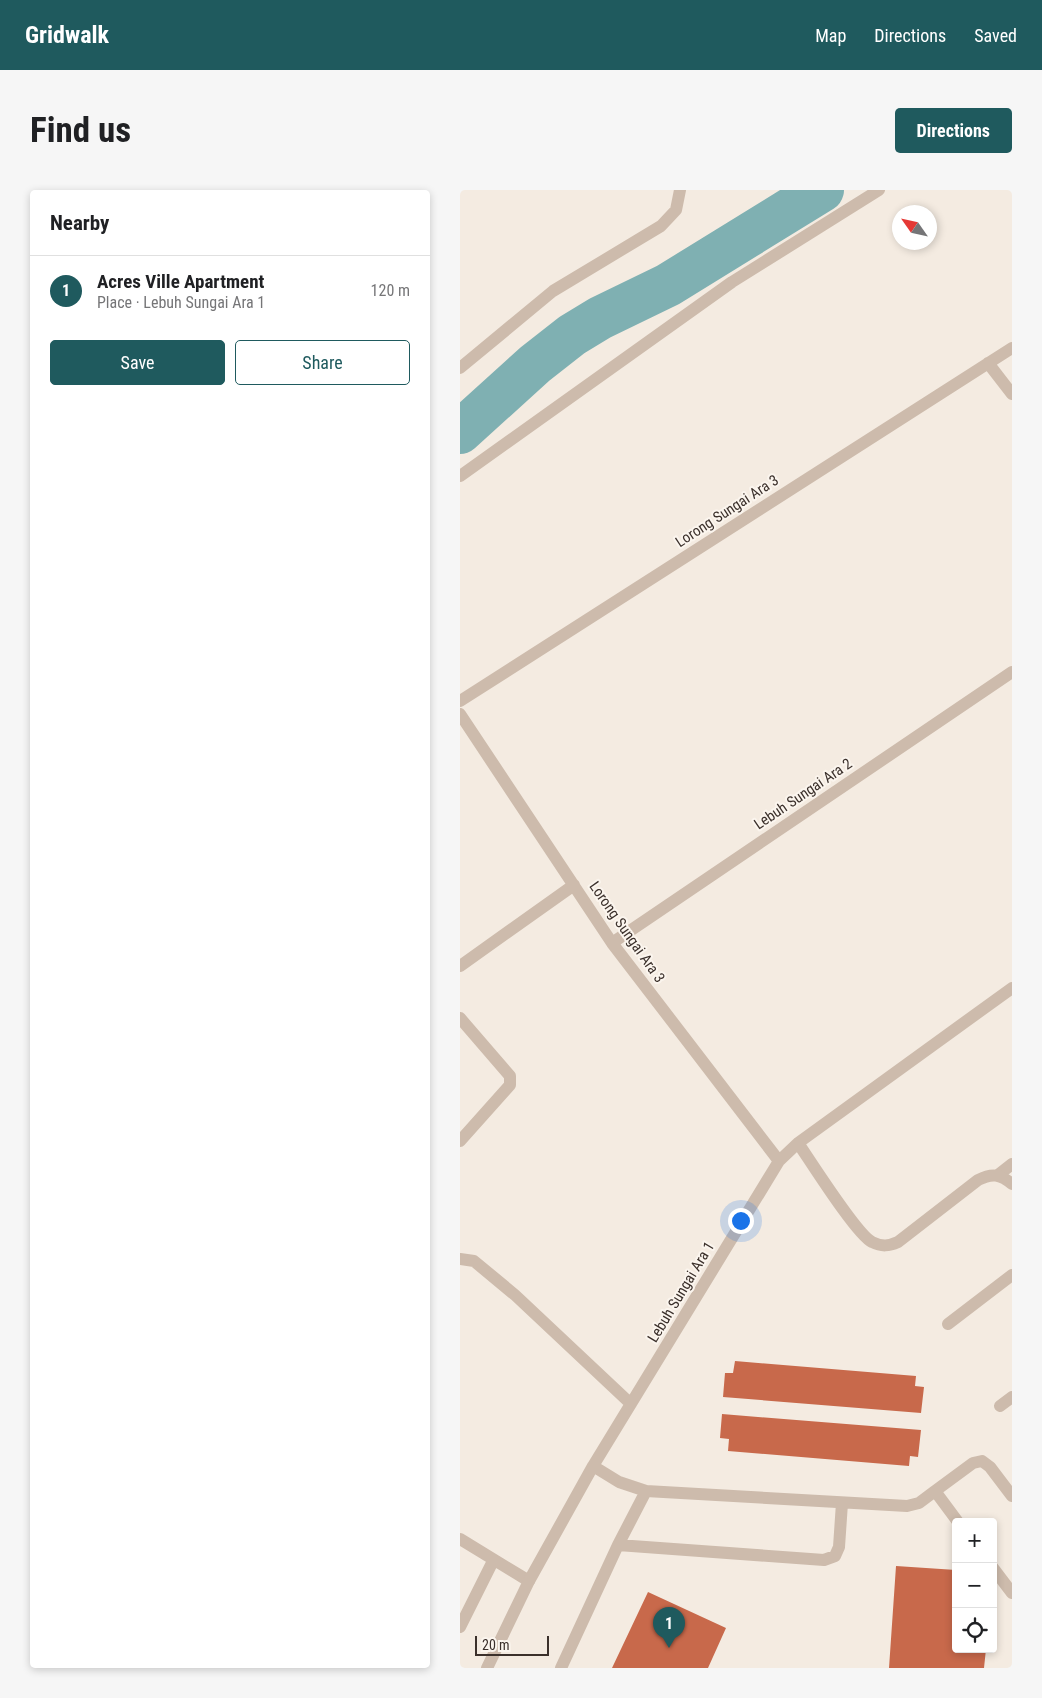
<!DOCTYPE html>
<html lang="en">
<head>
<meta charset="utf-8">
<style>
	body { margin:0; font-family:"Roboto Condensed",sans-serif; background:#f6f6f6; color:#202124 }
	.controls { position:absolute; right:15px; bottom:15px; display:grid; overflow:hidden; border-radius:5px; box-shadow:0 2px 8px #0003 }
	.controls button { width:45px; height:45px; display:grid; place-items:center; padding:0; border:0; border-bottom:1px solid #e0e0e0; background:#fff; color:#202124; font:25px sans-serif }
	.compass { position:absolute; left:432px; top:15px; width:45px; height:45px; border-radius:50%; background:#fff; box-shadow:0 2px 8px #0003; rotate:304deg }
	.scale { position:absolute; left:15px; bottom:12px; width:74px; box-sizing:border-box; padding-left:5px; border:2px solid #3b302b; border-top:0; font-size:14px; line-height:18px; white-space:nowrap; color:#3b302b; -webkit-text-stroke:4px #fbf5ee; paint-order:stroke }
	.you { position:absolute; left:280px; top:1030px; width:18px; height:18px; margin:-12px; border:4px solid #fff; border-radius:50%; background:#1a73e8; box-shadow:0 0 0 8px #1a73e833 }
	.badge { display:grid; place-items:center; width:32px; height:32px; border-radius:50%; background:#1f5a5e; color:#fff; font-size:16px; font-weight:700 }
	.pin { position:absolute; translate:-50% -41px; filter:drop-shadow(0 1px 2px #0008) }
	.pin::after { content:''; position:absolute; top:26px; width:18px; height:15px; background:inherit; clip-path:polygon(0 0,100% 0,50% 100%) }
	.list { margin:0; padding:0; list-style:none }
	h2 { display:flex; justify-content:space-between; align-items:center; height:65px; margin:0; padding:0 20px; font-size:21px }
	h2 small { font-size:16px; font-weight:400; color:#757577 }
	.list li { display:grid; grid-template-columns:32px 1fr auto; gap:15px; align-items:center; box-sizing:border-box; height:70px; padding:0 20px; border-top:1px solid #e0e0e0 }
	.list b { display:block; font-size:19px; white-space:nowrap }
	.list p { margin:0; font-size:16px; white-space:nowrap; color:#757577 }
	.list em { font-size:16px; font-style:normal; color:#757577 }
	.actions { display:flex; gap:10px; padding:15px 20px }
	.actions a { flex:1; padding:11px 0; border:1px solid #1f5a5e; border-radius:5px; text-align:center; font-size:18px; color:#1f5a5e }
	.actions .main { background:#1f5a5e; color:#fff }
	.icon { flex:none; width:28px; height:28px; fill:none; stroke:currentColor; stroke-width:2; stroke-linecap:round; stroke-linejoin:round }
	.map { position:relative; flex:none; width:552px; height:1478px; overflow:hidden; border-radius:5px }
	header { display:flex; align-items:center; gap:30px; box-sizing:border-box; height:70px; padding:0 25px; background:#1f5a5e; color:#fff }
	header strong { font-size:24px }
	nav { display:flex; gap:28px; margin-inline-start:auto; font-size:18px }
	.intro { display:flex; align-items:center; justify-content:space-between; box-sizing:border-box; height:120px; padding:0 30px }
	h1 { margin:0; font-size:35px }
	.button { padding:12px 22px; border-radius:5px; background:#1f5a5e; color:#fff; font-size:18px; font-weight:700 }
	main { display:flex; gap:30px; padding:0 30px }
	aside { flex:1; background:#fff; border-radius:5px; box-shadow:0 2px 8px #0003 }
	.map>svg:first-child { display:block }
</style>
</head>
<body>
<header>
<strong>Gridwalk</strong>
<nav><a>Map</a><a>Directions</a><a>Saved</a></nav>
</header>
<div class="intro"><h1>Find us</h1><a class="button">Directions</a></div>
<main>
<aside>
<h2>Nearby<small></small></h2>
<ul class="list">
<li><span class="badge">1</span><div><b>Acres Ville Apartment</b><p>Place · Lebuh Sungai Ara 1</p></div><em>120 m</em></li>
</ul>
<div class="actions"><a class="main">Save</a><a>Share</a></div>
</aside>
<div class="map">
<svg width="552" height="1478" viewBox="0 0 552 1478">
	<rect width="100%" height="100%" fill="#f4ebe1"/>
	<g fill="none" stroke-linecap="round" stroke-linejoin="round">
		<path stroke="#7fb0b2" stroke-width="44" d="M 0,242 L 75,174 L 112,145 L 140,128 L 208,95 L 362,0"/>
	</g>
	<path fill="#c8694b" d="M 275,1171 L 456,1186 L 455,1196 L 464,1197 L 461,1223 L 263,1207 L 265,1183 L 273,1183 Z
		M 262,1224 L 461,1240 L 458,1267 L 450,1266 L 449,1276 L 268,1261 L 269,1249 L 260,1248 Z
		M 436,1376 L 496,1380 L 496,1459 L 526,1459 L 524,1478 L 429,1478 Z
		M 188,1402 L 266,1438 L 248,1478 L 152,1478 Z"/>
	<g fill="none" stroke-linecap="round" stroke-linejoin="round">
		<path stroke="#cdbbac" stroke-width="12" d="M 538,985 L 552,974
			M 0,1349 L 69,1391
			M 0,1437 L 33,1371"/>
		<path stroke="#cdbbac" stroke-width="12" d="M 528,173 L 552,204
			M 0,178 L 93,101 L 201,36 L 216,20 L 220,0
			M 0,286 L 272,92 L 419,0
			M 0,511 L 552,158
			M 0,524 L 152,753 L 319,971
			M 152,753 L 552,482
			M 0,776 L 114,695
			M 0,828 L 50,886 L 50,895 L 0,951
			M 338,953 C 351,972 397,1045 412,1052 C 422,1057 429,1056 438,1052 L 518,990 C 532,983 540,984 552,994
			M 0,1069 L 14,1071 L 55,1105 L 171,1214
			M 488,1134 L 552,1085
			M 540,1216 L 552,1207
			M 133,1276 L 159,1292 L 186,1301 L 447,1316 L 459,1313 L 475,1301 L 498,1332
			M 475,1301 L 513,1273 L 522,1271 L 530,1277 L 552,1306
			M 158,1355 L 364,1370 L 375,1366 L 379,1357 L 382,1313
			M 533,1378 L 552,1403
			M 27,1478 L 69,1391 L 133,1276 L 319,971 L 338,953 L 552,798
			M 101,1478 L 158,1355 L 186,1301"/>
	</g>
	<g text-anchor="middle" stroke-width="4" stroke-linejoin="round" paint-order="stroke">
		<g font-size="15" fill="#3b302b" stroke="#fbf5ee">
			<text transform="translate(267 321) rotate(-33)" y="5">Lorong Sungai Ara 3</text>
			<text transform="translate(343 604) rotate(-34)" y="5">Lebuh Sungai Ara 2</text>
			<text transform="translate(167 742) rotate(55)" y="5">Lorong Sungai Ara 3</text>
			<text transform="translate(221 1102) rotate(-59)" y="5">Lebuh Sungai Ara 1</text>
		</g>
	</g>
</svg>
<div class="controls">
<button>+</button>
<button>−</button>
<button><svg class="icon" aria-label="locate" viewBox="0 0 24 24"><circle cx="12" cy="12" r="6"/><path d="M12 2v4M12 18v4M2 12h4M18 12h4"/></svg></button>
</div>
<svg class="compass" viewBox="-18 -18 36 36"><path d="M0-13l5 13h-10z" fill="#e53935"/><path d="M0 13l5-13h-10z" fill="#757577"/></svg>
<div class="scale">20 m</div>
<div class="you"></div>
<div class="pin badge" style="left:209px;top:1458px">1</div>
</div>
</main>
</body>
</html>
